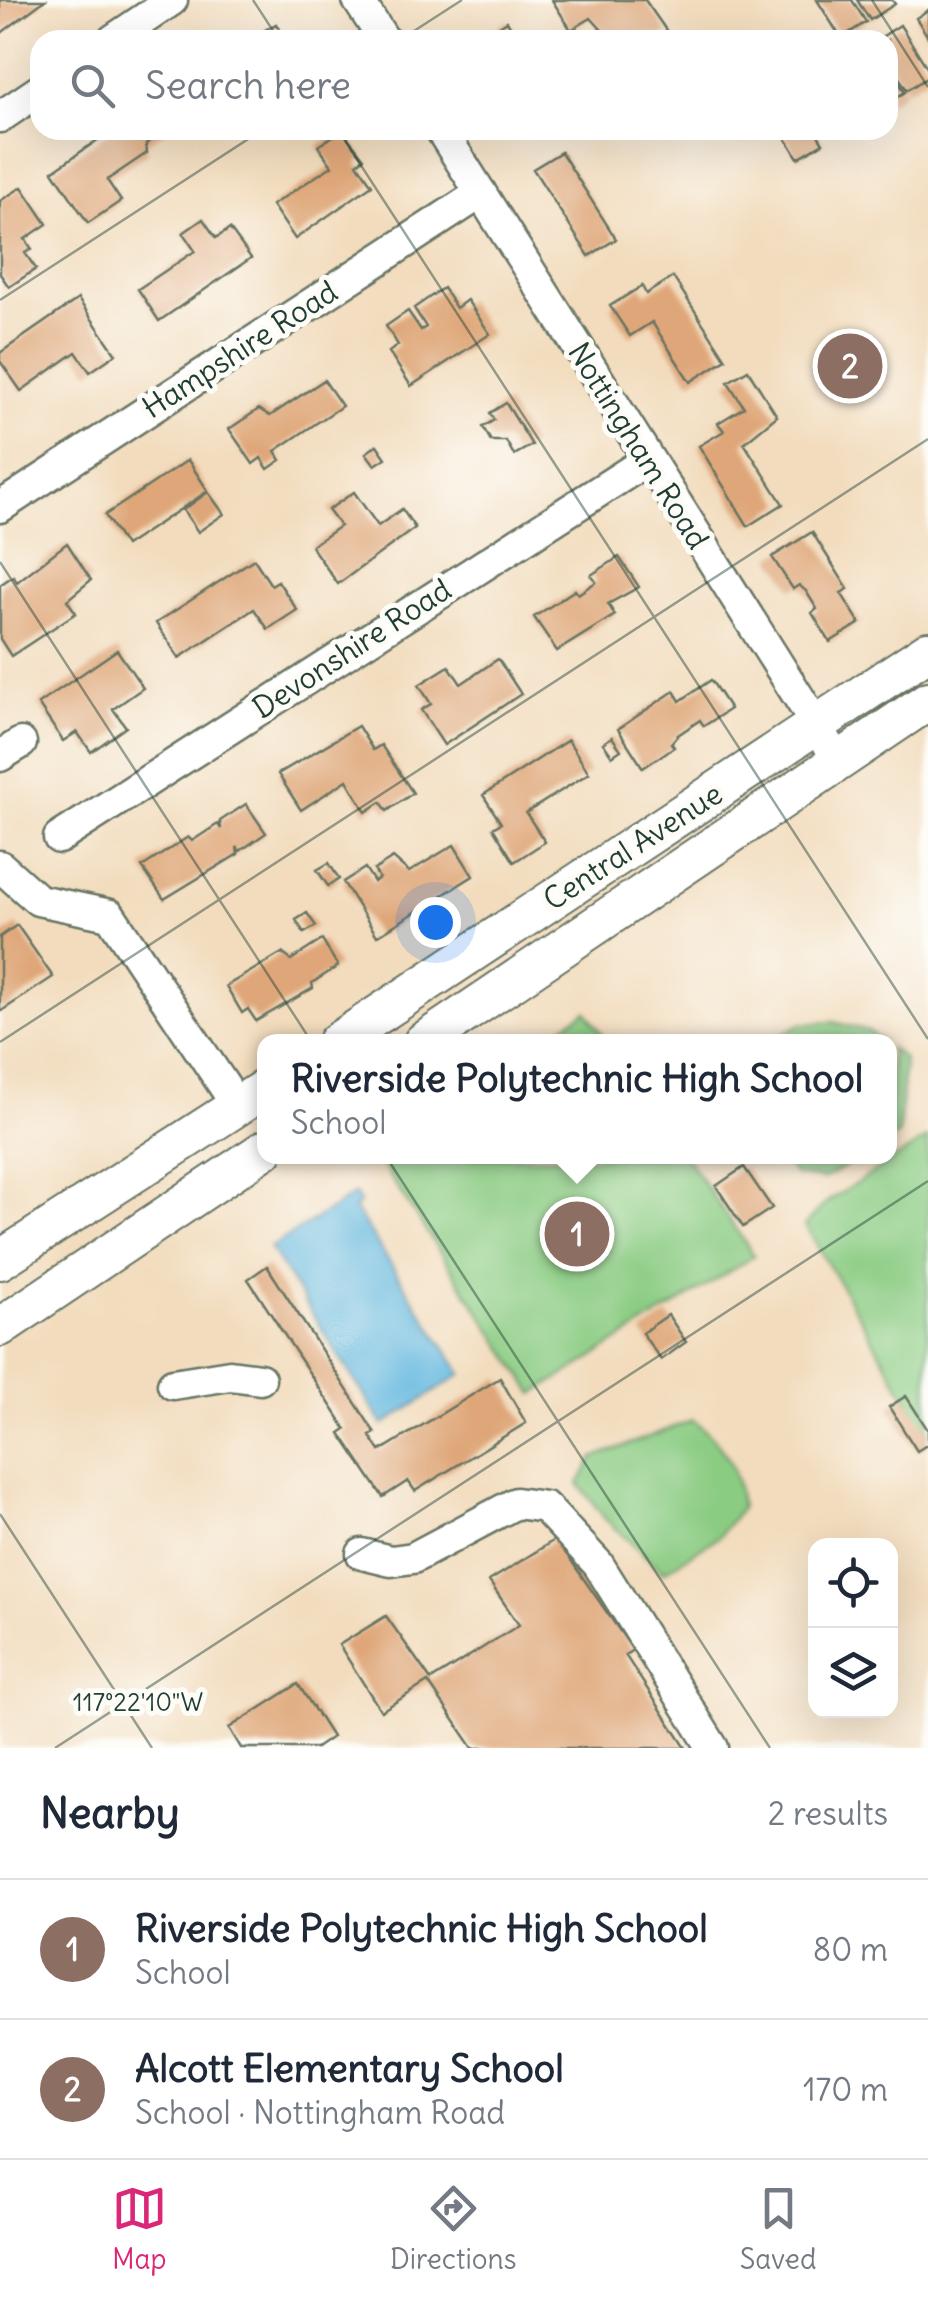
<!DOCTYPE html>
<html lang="en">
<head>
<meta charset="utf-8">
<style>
	body { margin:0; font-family:Delius,sans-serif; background:#f2f2f3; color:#1f2937 }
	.controls { position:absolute; right:30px; bottom:30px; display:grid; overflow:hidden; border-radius:20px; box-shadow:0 10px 40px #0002 }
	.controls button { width:90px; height:90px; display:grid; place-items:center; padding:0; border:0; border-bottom:2px solid #e0e1e3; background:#fff; color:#1f2937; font:50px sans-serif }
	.you { position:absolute; left:435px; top:922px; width:35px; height:35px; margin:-25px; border:8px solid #fff; border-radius:50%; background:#1a73e8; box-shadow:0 0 0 15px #1a73e833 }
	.badge { display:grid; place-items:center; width:65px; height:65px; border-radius:50%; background:#db2777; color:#fff; font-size:32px; font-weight:700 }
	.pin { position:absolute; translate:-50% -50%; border:5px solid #fff; box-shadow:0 2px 10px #0006 }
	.popup { position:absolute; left:257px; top:1034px; width:640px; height:130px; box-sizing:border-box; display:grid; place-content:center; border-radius:20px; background:#fff; filter:drop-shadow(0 2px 8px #0005); font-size:32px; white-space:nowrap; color:#747a83 }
	.popup b { font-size:38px; color:#1f2937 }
	.popup::after { content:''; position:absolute; left:50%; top:100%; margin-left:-20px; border:20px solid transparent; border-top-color:#fff }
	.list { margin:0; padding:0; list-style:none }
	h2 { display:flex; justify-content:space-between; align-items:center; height:130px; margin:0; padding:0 40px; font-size:42px }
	h2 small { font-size:32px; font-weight:400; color:#747a83 }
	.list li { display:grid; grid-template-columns:65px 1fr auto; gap:30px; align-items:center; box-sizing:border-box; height:140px; padding:0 40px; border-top:2px solid #e0e1e3 }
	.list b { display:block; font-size:38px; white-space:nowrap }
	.list p { margin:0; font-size:32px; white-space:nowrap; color:#747a83 }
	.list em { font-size:32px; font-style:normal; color:#747a83 }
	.icon { flex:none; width:55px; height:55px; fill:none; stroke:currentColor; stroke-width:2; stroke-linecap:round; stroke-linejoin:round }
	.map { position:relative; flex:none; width:928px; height:1748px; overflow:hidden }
	.search { position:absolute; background:#fff; box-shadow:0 10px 40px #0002; left:30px; right:30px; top:30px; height:110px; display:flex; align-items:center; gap:25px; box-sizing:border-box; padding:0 35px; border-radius:30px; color:#747a83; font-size:38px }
	.sheet { height:410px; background:#fff }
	nav { display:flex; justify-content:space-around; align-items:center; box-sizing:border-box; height:140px; border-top:2px solid #e0e1e3; background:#fff; font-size:28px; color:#747a83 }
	nav a { display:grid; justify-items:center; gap:5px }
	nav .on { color:#db2777 }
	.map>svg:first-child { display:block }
</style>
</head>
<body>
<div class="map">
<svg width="928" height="1748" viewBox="0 0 928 1748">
	<rect width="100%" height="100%" fill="#fdfcf7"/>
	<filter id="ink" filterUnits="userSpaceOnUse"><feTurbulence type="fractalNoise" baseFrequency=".01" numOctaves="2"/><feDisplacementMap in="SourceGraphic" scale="20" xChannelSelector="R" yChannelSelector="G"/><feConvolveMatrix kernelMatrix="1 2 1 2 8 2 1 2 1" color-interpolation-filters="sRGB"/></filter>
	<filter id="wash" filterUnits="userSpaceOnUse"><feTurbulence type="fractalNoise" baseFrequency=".0048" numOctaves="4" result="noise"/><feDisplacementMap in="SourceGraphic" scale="40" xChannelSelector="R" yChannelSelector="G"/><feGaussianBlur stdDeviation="2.25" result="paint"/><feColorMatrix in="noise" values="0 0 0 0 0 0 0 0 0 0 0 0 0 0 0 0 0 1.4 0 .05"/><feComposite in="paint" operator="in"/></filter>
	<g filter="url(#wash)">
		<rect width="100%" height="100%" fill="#f2dcbd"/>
		<path fill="#8bcc83" stroke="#55845c" stroke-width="2.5" d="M 586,1011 L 607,1041 L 541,1041 Z
			M 833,1022 L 868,1031 L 881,1041 L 769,1041 L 801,1024 Z
			M 890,1048 L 904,1059 L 899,1134 L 890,1140 Z
			M 928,1138 L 928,1434 L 805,1225 L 827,1202 Z
			M 377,1157 L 686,1157 L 754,1256 L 534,1394 Z
			M 782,1157 L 862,1157 L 823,1179 L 795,1175 Z
			M 693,1420 C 726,1446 737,1466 741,1508 L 718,1537 L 663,1572 L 605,1519 L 579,1484 L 593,1458 Z"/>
		<path fill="#63b8df" stroke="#417a8a" stroke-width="2.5" d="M 355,1194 L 360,1203 L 354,1208 L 462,1374 L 383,1425 L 270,1248 Z"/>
		<g id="blocks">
			<path fill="#dfa779" d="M 0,0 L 45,0 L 0,34 Z
				M 552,0 L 645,0 L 668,33 L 657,40 L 611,40 L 591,18 L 571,30 Z
				M 817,0 L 852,0 L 866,22 L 841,38 Z
				M 857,0 L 892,0 L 895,4 L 870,20 Z
				M 928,10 L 928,37 L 916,18 Z
				M 507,21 L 519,40 L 478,40 Z
				M 276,24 L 286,40 L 258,40 L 267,34 L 265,30 Z
				M 900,25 L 928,69 L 928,77 L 907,90 L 888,61 L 888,40 L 877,40 Z
				M 888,65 L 905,92 L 888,103 Z
				M 112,130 L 167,130 L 146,144 L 147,153 L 107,180 L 121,201 L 88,223 L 53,171 Z
				M 342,130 L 364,158 L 357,163 L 372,185 L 295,239 L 272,205 L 332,166 L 318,146 Z
				M 781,130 L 815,130 L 823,143 L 798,158 Z
				M 561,152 L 616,239 L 589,256 L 533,169 Z
				M 22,187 L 47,224 L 25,239 L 32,249 L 25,253 L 36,269 L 9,287 L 0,274 L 0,201 Z
				M 203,219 L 216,238 L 230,229 L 251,258 L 159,321 L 138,289 L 195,251 L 183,233 Z
				M 673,277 L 726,359 L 690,382 L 652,322 L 630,336 L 610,306 L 642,286 L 646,294 Z
				M 443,288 L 456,308 L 467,300 L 490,334 L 411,386 L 389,352 L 398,345 L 386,326 L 408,311 L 421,330 L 426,327 L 414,308 Z
				M 78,299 L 116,354 L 90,372 L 76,352 L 21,391 L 0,361 L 0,353 Z
				M 748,370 L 777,416 L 744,443 L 783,504 L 748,526 L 699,446 L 724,431 L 718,423 L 744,407 L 728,382 Z
				M 324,380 L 342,406 L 275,451 L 281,460 L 268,469 L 261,458 L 253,464 L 229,429 L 259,409 L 270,416 Z
				M 506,403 L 532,445 L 514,455 L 506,441 L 491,441 L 483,427 L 494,420 L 490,413 Z
				M 377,445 L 386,458 L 375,465 L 366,453 Z
				M 188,460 L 208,491 L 125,546 L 105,515 Z
				M 208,492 L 224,514 L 198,532 L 183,510 Z
				M 354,492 L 378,526 L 402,509 L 415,528 L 338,584 L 311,546 L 340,526 L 328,510 Z
				M 812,532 L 848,589 L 841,593 L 860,623 L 830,642 L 812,613 L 817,609 L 806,591 L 799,585 L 793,589 L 772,557 Z
				M 67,543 L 91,580 L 67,600 L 76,613 L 11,656 L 0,639 L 0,585 L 13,576 L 17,582 Z
				M 619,557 L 639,587 L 608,604 L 615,615 L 557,651 L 534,617 L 575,590 L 578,594 L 596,582 L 591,575 Z
				M 254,559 L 271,585 L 278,581 L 297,610 L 268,629 L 254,609 L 179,658 L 156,623 Z
				M 117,650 L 143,688 L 113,709 L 126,727 L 91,752 L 77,732 L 63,741 L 38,704 Z
				M 498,659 L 521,694 L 444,745 L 421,710 L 431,704 L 419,685 L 449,666 L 461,684 Z
				M 711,680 L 730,709 L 704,726 L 700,720 L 678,735 L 671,743 L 674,747 L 643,768 L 618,729 L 674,691 L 680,701 Z
				M 358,726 L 373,750 L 381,745 L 413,793 L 387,811 L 381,802 L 366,812 L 347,780 L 301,810 L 278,774 Z
				M 612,737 L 621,750 L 612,756 L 603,743 Z
				M 568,740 L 589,773 L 526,813 L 545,842 L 514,862 L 493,828 L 501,823 L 483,795 Z
				M 246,804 L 266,833 L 240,851 L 237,847 L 238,854 L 164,899 L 142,867 L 188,837 L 192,841 L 218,824 L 221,829 L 220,821 Z
				M 454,845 L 473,876 L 377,936 L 343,882 L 365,868 L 374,882 L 379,878 L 374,870 L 393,858 L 409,872 Z
				M 329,863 L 339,879 L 328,886 L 317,870 Z
				M 307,913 L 316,926 L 304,933 L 296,920 Z
				M 17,925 L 53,977 L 0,1012 L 0,937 Z
				M 322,940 L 338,966 L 312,983 L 313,988 L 256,1021 L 248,1009 L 242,1013 L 226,986 L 282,953 L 291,960 Z
				M 744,1167 L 772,1208 L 743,1227 L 716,1186 Z
				M 267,1266 L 375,1433 L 370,1436 L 380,1451 L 500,1378 L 526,1423 L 415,1491 L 408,1481 L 383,1497 L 340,1433 L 346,1429 L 248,1279 Z
				M 668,1315 L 686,1342 L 661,1360 L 642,1333 Z
				M 906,1396 L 928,1430 L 928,1444 L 917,1451 L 889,1407 Z
				M 556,1539 L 633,1650 L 625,1655 L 686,1748 L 473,1748 L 428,1682 L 381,1711 L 339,1645 L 386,1616 L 431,1680 L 519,1625 L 489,1581 Z
				M 298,1684 L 332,1737 L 316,1748 L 241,1748 L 229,1728 Z"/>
		</g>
	</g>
	<g filter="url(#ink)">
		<use href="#blocks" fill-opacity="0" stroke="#697564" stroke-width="2.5"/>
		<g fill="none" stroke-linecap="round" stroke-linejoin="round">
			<defs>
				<path id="minor" d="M 358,0 L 384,40
					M 113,40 L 172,0
					M 0,117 L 40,90
					M 441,130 L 839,761
					M 0,507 L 481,193
					M 0,756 L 21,743
					M 59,838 L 646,461
					M 0,866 L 38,900 L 110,915 L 238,1107
					M 173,1384 L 230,1375 L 260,1379
					M 362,1554 L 391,1561 L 413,1558 L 516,1503 L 545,1507 L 598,1564 L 713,1748"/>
				<path id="major" d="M 337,1042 L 928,651
					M 423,1042 L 928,701
					M 0,1260 L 264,1089
					M 0,1327 L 264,1150"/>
			</defs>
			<use href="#minor" stroke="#697564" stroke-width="35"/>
			<use href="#major" stroke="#697564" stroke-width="42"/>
			<use href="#minor" stroke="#fff" stroke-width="30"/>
			<use href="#major" stroke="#fff" stroke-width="38"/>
		</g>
	</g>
	<path fill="none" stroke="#1f3d34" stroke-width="2.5" stroke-opacity="0.45" d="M 253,0 L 279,40M 872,0 L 928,87M 400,40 L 462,0M 338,130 L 928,1039M 0,300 L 262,130M 0,562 L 770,1748M 0,1042 L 928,439M 0,1514 L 152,1748M 55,1748 L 928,1181"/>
	<g text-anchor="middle" stroke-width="10" stroke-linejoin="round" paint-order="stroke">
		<g font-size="30" fill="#1f3d34" stroke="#fdfcf7">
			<text transform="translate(240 350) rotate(-33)" y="10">Hampshire Road</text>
			<text transform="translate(638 446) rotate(58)" y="10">Nottingham Road</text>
			<text transform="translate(352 649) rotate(-33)" y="10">Devonshire Road</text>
			<text transform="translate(633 847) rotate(-33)" y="10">Central Avenue</text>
		</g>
	</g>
	<g font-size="25" text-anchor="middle" fill="#1f3d34" stroke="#fdfcf7" stroke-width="10" stroke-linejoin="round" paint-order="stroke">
		<text x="138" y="1711">117°22'10"W</text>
	</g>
</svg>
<div class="controls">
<button><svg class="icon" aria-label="locate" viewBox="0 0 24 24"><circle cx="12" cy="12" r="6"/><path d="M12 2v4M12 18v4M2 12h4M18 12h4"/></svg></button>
<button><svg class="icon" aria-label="layers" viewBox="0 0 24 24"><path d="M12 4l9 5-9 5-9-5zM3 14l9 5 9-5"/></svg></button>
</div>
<div class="you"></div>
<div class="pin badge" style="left:577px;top:1234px;background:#8d6e63">1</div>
<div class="popup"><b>Riverside Polytechnic High School</b>School</div>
<div class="pin badge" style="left:850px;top:366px;background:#8d6e63">2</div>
<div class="search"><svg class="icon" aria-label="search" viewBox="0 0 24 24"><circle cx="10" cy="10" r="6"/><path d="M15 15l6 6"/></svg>Search here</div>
</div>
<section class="sheet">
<h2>Nearby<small>2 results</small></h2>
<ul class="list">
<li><span class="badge" style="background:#8d6e63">1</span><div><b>Riverside Polytechnic High School</b><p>School</p></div><em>80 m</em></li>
<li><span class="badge" style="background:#8d6e63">2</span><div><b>Alcott Elementary School</b><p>School · Nottingham Road</p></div><em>170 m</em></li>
</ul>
</section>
<nav>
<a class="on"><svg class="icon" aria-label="map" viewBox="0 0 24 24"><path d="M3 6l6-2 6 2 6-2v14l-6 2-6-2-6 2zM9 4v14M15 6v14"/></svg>Map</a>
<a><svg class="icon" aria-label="directions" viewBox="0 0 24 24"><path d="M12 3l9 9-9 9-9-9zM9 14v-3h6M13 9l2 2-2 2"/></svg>Directions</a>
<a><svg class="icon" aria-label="saved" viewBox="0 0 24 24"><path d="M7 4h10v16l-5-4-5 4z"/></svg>Saved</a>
</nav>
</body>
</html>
